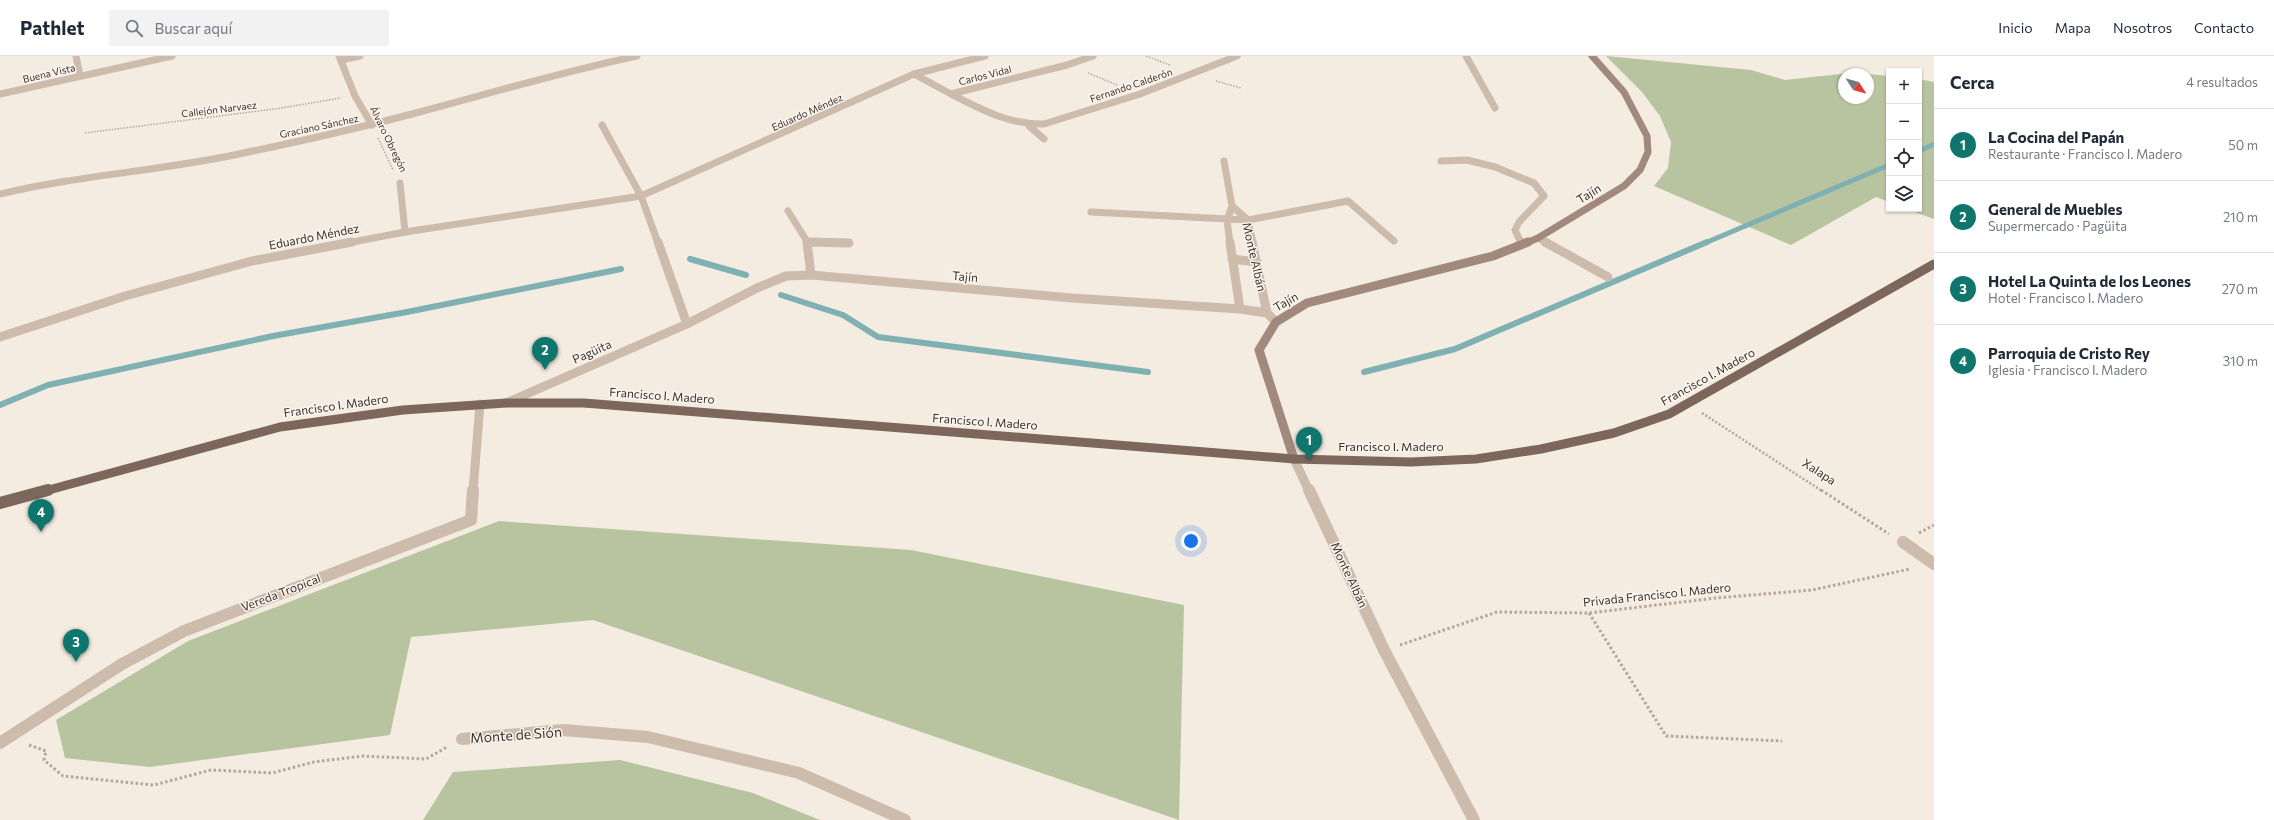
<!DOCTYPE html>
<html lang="es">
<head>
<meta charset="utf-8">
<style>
	body { margin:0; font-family:Commissioner,sans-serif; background:#f2f2f3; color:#1f2937 }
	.controls { position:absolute; right:12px; top:12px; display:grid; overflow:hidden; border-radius:0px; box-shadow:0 1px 3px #0004 }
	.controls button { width:36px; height:36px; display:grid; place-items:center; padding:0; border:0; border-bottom:1px solid #e0e1e3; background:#fff; color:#1f2937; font:20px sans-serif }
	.compass { position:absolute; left:1838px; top:12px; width:36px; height:36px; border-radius:50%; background:#fff; box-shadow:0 1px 3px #0004; rotate:126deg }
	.you { position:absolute; left:1191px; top:485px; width:14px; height:14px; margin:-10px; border:3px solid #fff; border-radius:50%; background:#1a73e8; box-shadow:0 0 0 6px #1a73e833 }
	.badge { display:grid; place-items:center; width:26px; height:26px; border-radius:50%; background:#0f766e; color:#fff; font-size:13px; font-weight:700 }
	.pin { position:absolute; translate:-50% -33px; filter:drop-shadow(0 1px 2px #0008) }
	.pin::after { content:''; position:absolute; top:21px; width:14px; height:12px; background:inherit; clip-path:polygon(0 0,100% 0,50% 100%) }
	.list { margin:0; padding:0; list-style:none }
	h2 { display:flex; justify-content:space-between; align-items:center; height:52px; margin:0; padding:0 16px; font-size:17px }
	h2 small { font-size:13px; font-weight:400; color:#747a83 }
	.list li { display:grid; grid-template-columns:26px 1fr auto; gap:12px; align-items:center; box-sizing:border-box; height:72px; padding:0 16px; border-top:1px solid #e0e1e3 }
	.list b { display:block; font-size:15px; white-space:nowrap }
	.list p { margin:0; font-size:13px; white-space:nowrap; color:#747a83 }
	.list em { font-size:13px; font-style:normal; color:#747a83 }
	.icon { flex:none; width:22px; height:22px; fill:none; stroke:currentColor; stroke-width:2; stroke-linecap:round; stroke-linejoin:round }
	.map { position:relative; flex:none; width:1934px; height:764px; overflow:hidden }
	header { display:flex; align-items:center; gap:24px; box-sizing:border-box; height:56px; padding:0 20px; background:#fff; border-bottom:1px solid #e0e1e3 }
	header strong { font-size:19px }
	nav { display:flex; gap:22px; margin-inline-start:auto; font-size:14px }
	.search { width:280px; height:36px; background:#f2f2f3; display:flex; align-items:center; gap:10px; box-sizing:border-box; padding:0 14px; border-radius:0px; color:#747a83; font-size:15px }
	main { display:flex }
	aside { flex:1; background:#fff }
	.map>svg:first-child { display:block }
</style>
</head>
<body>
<header>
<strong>Pathlet</strong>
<div class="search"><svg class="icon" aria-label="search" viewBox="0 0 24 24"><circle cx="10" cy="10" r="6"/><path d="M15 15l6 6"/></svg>Buscar aquí</div>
<nav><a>Inicio</a><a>Mapa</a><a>Nosotros</a><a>Contacto</a></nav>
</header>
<main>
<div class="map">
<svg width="1934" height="764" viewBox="0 0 1934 764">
	<rect width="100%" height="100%" fill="#f4ebe1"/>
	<path fill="#b8c4a0" d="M 1606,0 L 1751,14 L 1785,24 L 1850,17 L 1864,18 L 1844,18 L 1844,42 L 1868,42 L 1868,18 L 1889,20 L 1889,146 L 1876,141 L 1791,189 L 1654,130 L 1668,112 L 1671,86 L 1660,60 L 1642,36 Z
		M 1919,23 L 1934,26 L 1934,163 L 1907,153 L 1919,153 Z
		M 499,465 L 911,494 L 1184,549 L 1179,764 L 593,564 L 411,581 L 390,679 L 150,711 L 65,702 L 56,664 L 188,585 Z
		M 620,704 L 753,737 L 820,764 L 423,764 L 453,716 Z"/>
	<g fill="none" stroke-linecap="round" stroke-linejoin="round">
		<path stroke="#7fb0b2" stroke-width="5" d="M 1919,95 L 1934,88
			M 1705,187 L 1889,109"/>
		<path stroke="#7fb0b2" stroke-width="6" d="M 690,203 L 746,219
			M 781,239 L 843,259 L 878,281 L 1148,316
			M 1364,316 L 1455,293 L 1707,186
			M 0,349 L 48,329 L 273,280 L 407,256 L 621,213"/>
		<path stroke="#b9a596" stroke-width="1.5" stroke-dasharray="1.5 1.5" stroke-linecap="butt" d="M 1146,0 L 1170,9
			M 1088,17 L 1117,29
			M 1216,25 L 1241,32
			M 85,77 L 282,52 L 341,42
			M 378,82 L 393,114"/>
		<path stroke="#b9a596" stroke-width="2.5" stroke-dasharray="2 2" stroke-linecap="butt" d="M 1702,357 L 1822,435"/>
		<path stroke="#b9a596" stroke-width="3" stroke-dasharray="2.5 2.5" stroke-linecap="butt" d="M 1821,434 L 1889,478
			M 1919,477 L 1934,469
			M 1589,557 L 1666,680 L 1782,685
			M 1400,589 L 1497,556 L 1589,557 L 1716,542 L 1812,534 L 1910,513
			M 29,689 L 46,695 L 44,704 L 63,720 L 154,729 L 211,714 L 272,717 L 314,706 L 363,700 L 426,703 L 447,691"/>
		<path stroke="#cdbbac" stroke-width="7" d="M 1466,0 L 1495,52
			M 341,4 L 360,0
			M 951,38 C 981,53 1009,69 1044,68 L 1140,38 L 1237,0
			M 602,69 L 641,140
			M 1029,70 L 1044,83
			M 1441,105 L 1467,104 L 1495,111 L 1534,127 L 1544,140 L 1519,166 L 1515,174 L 1521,187
			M 400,127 L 405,176"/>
		<path stroke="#cdbbac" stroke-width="9" d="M 1521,186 L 1522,188
			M 473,435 L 480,348"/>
		<path stroke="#cdbbac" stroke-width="12" d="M 0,687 L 122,608 L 184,575 L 471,464 L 473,434"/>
		<path stroke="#cdbbac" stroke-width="7" d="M 76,0 L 80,20
			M 339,0 L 355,40 L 372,69
			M 914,18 L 951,38 L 1067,9 L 1093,0
			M 0,38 L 172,0
			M 1224,105 L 1232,150 L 1227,164 L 1230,187
			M 0,138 C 79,119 160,115 239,98 C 297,86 355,73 412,58 C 487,38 561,16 637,0
			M 641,140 L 658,187
			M 1232,150 L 1248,164 L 1253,187
			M 788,155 L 808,187
			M 1091,156 L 1248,164 L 1348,145 L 1394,185
			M 1538,182 L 1547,187
			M 809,186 L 849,187
			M 347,187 L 405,176 L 641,140 L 914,18 L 985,0"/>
		<path stroke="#cdbbac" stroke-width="9" d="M 658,186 L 687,268
			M 807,186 L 811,219
			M 809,186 L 849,187
			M 1230,186 L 1240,253
			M 1252,186 L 1267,257
			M 1545,186 L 1608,221
			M 1232,203 L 1257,206
			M 0,281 L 125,240 L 252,205 L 352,186
			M 506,347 L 687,268 L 757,232 L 786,220 L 811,219 L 1072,242 L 1240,253 L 1267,257 L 1276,266
			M 1294,403 L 1309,435"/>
		<path stroke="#cdbbac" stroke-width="12" d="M 1309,434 L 1384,594 L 1474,764
			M 1903,486 L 1934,508
			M 462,683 L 563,674 L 648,681 L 799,717 L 905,764"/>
		<path stroke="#a18a7d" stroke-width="7" d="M 1526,187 L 1538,182 L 1624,130 L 1640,114 L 1648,96 L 1647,80 L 1624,36 L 1592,0"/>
		<path stroke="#a18a7d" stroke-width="9" d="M 1294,403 L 1259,294 L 1276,266 L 1307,247 L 1493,200 L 1528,186"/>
		<path stroke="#7d675c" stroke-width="9" d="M 45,435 L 280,371 L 403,354 L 506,347 L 584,347 L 1294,403 L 1411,406 L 1476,403 L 1541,393 L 1614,377 L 1669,358 L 1934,208"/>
		<path stroke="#7d675c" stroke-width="12" d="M 0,447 L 48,434"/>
	</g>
	<g text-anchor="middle" stroke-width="3" stroke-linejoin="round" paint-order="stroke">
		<g font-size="10" fill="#3b302b" stroke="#fbf5ee">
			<text transform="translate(49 17) rotate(-13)" y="4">Buena Vista</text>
			<text transform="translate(985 19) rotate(-14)" y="4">Carlos Vidal</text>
			<text transform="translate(1131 29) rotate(-19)" y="4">Fernando Calderón</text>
			<text transform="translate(219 53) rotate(-7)" y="4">Callejón Narvaez</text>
			<text transform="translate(807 56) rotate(-24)" y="4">Eduardo Méndez</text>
			<text transform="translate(319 70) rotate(-12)" y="4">Graciano Sánchez</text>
			<text transform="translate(389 83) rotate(64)" y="4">Álvaro Obregón</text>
		</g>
		<g font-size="12" fill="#3b302b" stroke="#fbf5ee">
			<text transform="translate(1589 138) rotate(-32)" y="4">Tajín</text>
			<text transform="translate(314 181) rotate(-11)" y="4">Eduardo Méndez</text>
			<text transform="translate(1254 201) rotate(77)" y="4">Monte Albán</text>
			<text transform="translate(965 221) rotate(5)" y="4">Tajín</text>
			<text transform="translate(1286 246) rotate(-30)" y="4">Tajín</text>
			<text transform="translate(592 296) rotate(-24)" y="4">Pagüita</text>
			<text transform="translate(1708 321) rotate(-29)" y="4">Francisco I. Madero</text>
			<text transform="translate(662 340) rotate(4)" y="4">Francisco I. Madero</text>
			<text transform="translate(336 350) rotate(-8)" y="4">Francisco I. Madero</text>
			<text transform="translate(985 366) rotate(4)" y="4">Francisco I. Madero</text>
			<text x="1391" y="395">Francisco I. Madero</text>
			<text transform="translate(1819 416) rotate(33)" y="4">Xalapa</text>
			<text transform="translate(1349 519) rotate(65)" y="4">Monte Albán</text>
			<text transform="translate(281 537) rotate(-21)" y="4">Vereda Tropical</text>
			<text transform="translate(1657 539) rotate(-6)" y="4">Privada Francisco I. Madero</text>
		</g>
		<g font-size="14" fill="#3b302b" stroke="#fbf5ee">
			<text transform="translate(516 679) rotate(-4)" y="5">Monte de Sión</text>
		</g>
	</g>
</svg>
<div class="controls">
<button>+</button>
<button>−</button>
<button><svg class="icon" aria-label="locate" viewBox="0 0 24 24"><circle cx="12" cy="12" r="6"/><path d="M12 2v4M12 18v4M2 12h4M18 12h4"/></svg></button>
<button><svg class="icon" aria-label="layers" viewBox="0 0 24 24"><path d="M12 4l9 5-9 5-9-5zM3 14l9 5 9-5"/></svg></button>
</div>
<svg class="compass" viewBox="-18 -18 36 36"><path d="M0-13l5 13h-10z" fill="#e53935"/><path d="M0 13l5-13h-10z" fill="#747a83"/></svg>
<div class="you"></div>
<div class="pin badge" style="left:1309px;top:404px">1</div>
<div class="pin badge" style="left:545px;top:314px">2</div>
<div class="pin badge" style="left:76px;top:606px">3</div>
<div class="pin badge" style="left:41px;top:476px">4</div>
</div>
<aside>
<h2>Cerca<small>4 resultados</small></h2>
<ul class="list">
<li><span class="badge">1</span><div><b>La Cocina del Papán</b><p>Restaurante · Francisco I. Madero</p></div><em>50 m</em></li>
<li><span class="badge">2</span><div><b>General de Muebles</b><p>Supermercado · Pagüita</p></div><em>210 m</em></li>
<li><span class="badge">3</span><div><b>Hotel La Quinta de los Leones</b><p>Hotel · Francisco I. Madero</p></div><em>270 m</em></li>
<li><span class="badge">4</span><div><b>Parroquia de Cristo Rey</b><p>Iglesia · Francisco I. Madero</p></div><em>310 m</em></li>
</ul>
</aside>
</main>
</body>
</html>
